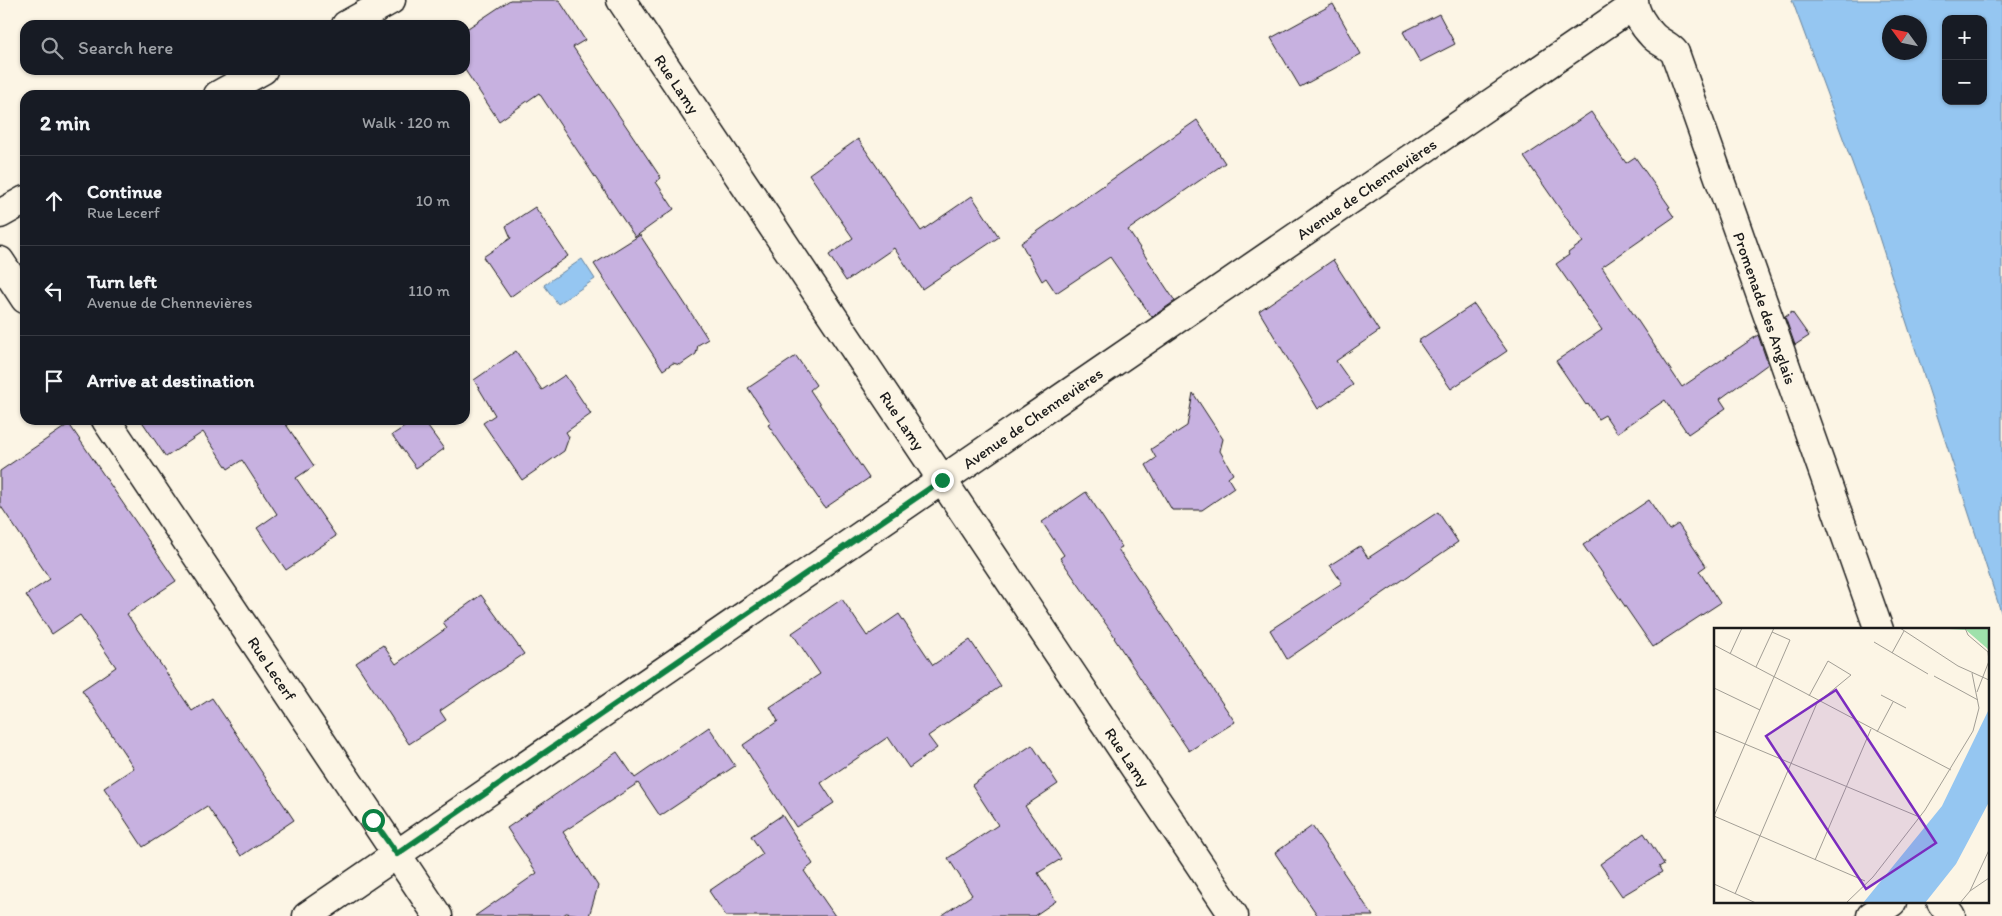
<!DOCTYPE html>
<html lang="en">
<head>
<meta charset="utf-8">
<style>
	body { margin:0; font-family:Itim,sans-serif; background:#242831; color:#f1f3f6 }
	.controls { position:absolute; right:15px; top:15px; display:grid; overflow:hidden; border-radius:10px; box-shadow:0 1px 4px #0004 }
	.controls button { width:45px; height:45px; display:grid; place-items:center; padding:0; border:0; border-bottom:1px solid #363941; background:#171b24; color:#f1f3f6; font:25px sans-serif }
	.compass { position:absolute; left:1882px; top:15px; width:45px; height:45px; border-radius:50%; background:#171b24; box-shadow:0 1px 4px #0004; rotate:303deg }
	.stop { position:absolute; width:15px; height:15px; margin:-11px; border:4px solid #0b8043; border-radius:50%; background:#fff }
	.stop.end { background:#0b8043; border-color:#fff; box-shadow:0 1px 5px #0008 }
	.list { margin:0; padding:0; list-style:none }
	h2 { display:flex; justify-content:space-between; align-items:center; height:65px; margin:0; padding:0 20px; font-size:21px }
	h2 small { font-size:16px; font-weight:400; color:#9ea1a6 }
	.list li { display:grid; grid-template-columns:32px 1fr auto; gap:15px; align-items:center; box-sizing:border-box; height:90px; padding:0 20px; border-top:1px solid #363941 }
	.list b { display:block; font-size:19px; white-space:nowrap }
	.list p { margin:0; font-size:16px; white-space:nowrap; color:#9ea1a6 }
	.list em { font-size:16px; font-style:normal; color:#9ea1a6 }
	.icon { flex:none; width:28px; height:28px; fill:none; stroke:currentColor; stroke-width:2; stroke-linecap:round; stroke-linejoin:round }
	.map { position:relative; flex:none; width:2002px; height:916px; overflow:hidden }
	.search { position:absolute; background:#171b24; box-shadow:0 1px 4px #0004; left:20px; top:20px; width:450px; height:55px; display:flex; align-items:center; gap:12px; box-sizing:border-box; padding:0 18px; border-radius:15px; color:#9ea1a6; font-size:19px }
	.panel { position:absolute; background:#171b24; box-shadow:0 1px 4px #0004; left:20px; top:90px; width:450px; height:335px; border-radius:15px }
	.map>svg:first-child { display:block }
</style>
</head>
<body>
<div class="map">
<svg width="2002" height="916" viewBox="0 0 2002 916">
	<rect width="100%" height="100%" fill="#fcf5e5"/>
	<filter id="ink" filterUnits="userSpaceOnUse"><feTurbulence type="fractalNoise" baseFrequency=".02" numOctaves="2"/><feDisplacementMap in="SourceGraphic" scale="10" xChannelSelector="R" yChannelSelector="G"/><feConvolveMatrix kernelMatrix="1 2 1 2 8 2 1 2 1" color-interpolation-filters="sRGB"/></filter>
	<g filter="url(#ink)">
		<path fill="#95c6f1" stroke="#65829c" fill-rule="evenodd" d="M 1792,0 L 2002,0 L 2002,615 L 1874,222 ZM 1946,19 L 1983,19 L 1983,101 L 1946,101 ZM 1890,22 L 1920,22 L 1920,52 L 1890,52 Z
			M 582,259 L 595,279 L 558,304 L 544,285 Z"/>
		<path fill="#c7b1e0" stroke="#1c1c1c" d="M 510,0 L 559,0 L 585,40 L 573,47 L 661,178 L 656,182 L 674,209 L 635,237 L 539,93 L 499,121 L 465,70 L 465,30 Z
			M 1333,4 L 1361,54 L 1300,87 L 1271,38 Z
			M 1439,14 L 1455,44 L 1420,62 L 1403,32 Z
			M 1591,112 L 1626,163 L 1635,157 L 1670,207 L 1668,208 L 1674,217 L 1602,267 L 1682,387 L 1758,335 L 1768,364 L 1720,399 L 1726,408 L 1688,434 L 1665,400 L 1617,433 L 1605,415 L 1598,419 L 1588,403 L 1586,405 L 1556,361 L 1602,330 L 1556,264 L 1569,255 L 1568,253 L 1583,242 L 1524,157 Z
			M 1197,120 L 1225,163 L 1128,230 L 1175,301 L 1152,317 L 1110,257 L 1056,293 L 1046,278 L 1042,281 L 1021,243 Z
			M 858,139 L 921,231 L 972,196 L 999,237 L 922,289 L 894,248 L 846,281 L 829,255 L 853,238 L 809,174 Z
			M 535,207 L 568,256 L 510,297 L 483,257 L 511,238 L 506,226 Z
			M 640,235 L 708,339 L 698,345 L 696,354 L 680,365 L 673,363 L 663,370 L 594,264 Z
			M 1333,260 L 1379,331 L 1336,361 L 1353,385 L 1318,409 L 1259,311 Z
			M 1474,304 L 1507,351 L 1451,389 L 1418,341 Z
			M 1792,312 L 1809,336 L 1795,345 L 1785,317 Z
			M 516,351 L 542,390 L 565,375 L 591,414 L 566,432 L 569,437 L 564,451 L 522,480 L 483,423 L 495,415 L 474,380 Z
			M 796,356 L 816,385 L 810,390 L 869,478 L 825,508 L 768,425 L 771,423 L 748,388 Z
			M 1193,393 L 1223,439 L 1220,451 L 1233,474 L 1228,478 L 1234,488 L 1202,510 L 1172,510 L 1146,465 L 1156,458 L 1151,449 L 1187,426 Z
			M 141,420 L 283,420 L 314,466 L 296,478 L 336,536 L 286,570 L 257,528 L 277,514 L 242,460 L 228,469 L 203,432 L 166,457 Z
			M 415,420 L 423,420 L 444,449 L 416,468 L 392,435 Z
			M 69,424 L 176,581 L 127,614 L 192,711 L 212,698 L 294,820 L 241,856 L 207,806 L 143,847 L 104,788 L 134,768 L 82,690 L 116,667 L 80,615 L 52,634 L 26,595 L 50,579 L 0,505 L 0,471 Z
			M 1086,492 L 1122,547 L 1118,549 L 1235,722 L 1189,751 L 1152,696 L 1114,638 L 1115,637 L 1060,558 L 1064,555 L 1042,522 Z
			M 1649,500 L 1669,530 L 1678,524 L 1706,566 L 1699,571 L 1720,603 L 1653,647 L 1583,545 Z
			M 1438,512 L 1458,542 L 1287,659 L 1270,630 L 1342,583 L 1330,565 L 1360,546 L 1368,558 Z
			M 481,595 L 524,654 L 440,711 L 446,720 L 409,744 L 356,663 L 383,645 L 396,664 L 447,628 L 443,622 Z
			M 842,599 L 867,636 L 899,614 L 933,665 L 970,640 L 1001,686 L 928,736 L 937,748 L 909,768 L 888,737 L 821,783 L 834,803 L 796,827 L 743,745 L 778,721 L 770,707 L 820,674 L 792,633 Z
			M 709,727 L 735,766 L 660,816 L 638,783 L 563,832 L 598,886 L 589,916 L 566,913 L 562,916 L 475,916 L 537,873 L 507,828 L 617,752 L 635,778 Z
			M 1032,745 L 1058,784 L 1025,806 L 1061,859 L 1038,873 L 1056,901 L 1034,916 L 941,916 L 972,895 L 948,858 L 998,825 L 972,785 Z
			M 782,815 L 813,864 L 804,871 L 835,916 L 726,916 L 709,891 L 763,854 L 751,836 Z
			M 1312,826 L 1373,916 L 1318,916 L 1275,853 Z
			M 1644,833 L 1664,864 L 1659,867 L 1662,872 L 1622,896 L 1600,864 Z"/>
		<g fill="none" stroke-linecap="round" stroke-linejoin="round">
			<defs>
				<g id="minor">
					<path id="s1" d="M 621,0 L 1234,916"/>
					<path id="s2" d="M 1634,0 C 1634,12 1644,27 1653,36 C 1660,43 1669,45 1675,53 L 1879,630"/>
					<path d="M 346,25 L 391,0"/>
					<path d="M 218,95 L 263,70"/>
					<path d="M 0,214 L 25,200"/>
					<path d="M 0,261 L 25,299"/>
					<path id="s3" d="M 106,420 L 438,916"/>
					<path d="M 1941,902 L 1951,916"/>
					<path id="s4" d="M 307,916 L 1634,5"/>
					<path d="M 1871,916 L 1892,902"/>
				</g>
			</defs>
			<use href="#minor" stroke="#1c1c1c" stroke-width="31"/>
			<use href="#minor" stroke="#fcf5e5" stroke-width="28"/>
		</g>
	</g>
	<g fill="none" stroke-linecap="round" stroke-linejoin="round" filter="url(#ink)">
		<path stroke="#0b8043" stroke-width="6" d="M 373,820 L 397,854 L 942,480"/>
	</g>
	<g text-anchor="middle" stroke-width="4.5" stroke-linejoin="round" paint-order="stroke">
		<g font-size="16" fill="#1c1c1c" stroke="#fcf5e5">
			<text dy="6" stroke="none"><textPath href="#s1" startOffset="101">Rue Lamy</textPath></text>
			<text dy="6" stroke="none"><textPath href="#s4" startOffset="1285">Avenue de Chennevières</textPath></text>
			<text dy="6" stroke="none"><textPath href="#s2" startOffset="340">Promenade des Anglais</textPath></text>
			<text dy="6" stroke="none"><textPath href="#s4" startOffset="880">Avenue de Chennevières</textPath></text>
			<text dy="6" stroke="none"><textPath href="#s1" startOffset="506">Rue Lamy</textPath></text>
			<text dy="6" stroke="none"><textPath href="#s3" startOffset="299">Rue Lecerf</textPath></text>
			<text dy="6" stroke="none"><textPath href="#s1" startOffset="911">Rue Lamy</textPath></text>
		</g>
	</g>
	<g transform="translate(1714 628)">
		<rect width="275" height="275" fill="#fcf5e5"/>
		<path d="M 275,0 L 275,22 L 252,2 L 235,1 Z" fill="#9fe1ab"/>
		<path d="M 275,81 L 275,174 L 242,236 L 211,275 L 149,275 L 228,178 Z" fill="#95c6f1"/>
		<path fill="none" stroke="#a29e95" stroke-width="1" d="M 186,0 L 244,38 L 275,52M 251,0 L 254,7 L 274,24 L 275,33 L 263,64M 160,14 L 214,46M 0,17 L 237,142M 178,25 L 190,3M 16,26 L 28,0M 42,39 L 60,0M 220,48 L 264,72M 0,60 L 46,82M 167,67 L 192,80M 0,103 L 203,188M 163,104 L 179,74M 0,188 L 76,12 L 58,4M 0,188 L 151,253M 101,232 L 157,101M 0,256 L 42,275M 256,263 L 275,250M 21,266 L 103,75 L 137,47 L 114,33 L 95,68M 132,275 L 159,249 L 211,182 L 259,103 L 265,80 L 258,45M 246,275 L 256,263 L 275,222"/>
		<path fill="#7b2cbf" fill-opacity="0.15" stroke="#7b2cbf" stroke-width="2.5" d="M 122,62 L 222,215 L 152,261 L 52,108 Z"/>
		<rect width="275" height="275" fill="none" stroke="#1c1c1c" stroke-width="2.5"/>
	</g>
</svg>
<div class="controls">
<button>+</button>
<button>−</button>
</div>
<svg class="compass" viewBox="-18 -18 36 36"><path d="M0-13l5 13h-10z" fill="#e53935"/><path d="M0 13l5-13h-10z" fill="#9ea1a6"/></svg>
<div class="stop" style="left:373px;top:820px"></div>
<div class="stop end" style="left:942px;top:480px"></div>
<div class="search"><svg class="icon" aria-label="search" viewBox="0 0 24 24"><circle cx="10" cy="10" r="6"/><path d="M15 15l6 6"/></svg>Search here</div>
<section class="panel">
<h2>2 min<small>Walk · 120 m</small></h2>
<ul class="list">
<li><svg class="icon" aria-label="ahead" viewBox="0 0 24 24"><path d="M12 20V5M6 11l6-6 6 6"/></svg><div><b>Continue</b><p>Rue Lecerf</p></div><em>10 m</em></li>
<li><svg class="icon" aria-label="left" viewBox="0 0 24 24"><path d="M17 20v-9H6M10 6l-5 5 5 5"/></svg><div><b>Turn left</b><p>Avenue de Chennevières</p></div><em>110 m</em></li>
<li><svg class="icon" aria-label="arrive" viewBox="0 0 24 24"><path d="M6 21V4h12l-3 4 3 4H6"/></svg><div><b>Arrive at destination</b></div></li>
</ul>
</section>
</div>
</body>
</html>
